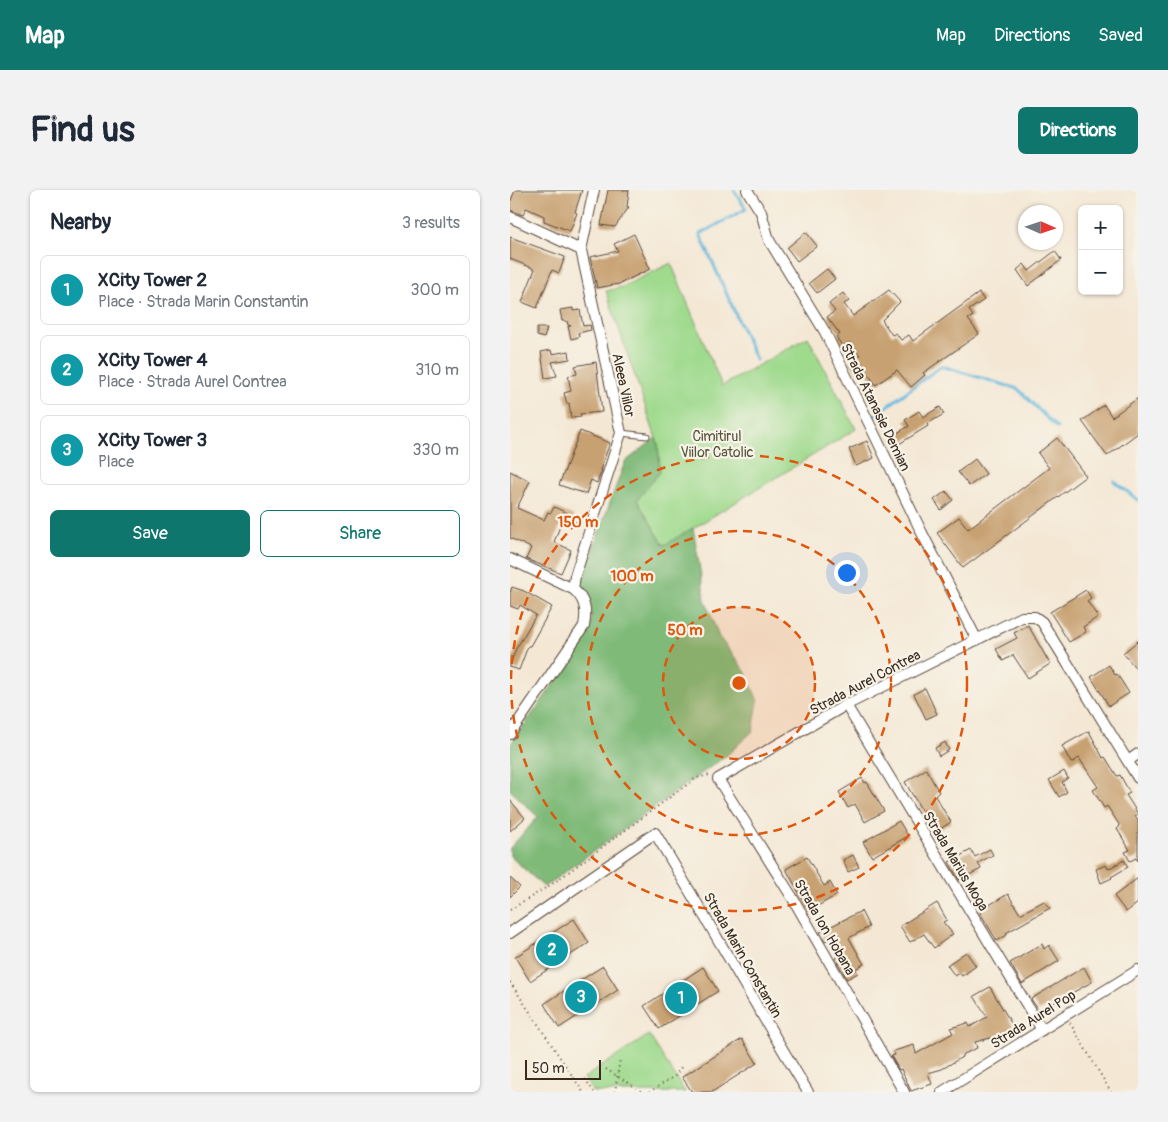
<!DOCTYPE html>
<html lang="en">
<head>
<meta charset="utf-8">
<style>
	body { margin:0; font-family:Pangolin,sans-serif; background:#f2f2f3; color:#1f2937 }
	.controls { position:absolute; right:15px; top:15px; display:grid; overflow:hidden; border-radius:8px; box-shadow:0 1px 4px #0004 }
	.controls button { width:45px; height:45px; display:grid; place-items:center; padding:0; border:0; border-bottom:1px solid #e0e1e3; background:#fff; color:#1f2937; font:25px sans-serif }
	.compass { position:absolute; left:508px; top:15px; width:45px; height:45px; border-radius:50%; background:#fff; box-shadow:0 1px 4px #0004; rotate:93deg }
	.scale { position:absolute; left:15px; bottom:12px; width:76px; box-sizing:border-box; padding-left:5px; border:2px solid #3b2a1e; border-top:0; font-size:14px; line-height:18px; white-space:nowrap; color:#3b2a1e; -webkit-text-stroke:4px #f7f3e8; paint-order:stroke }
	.you { position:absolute; left:336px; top:382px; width:18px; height:18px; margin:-12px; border:4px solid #fff; border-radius:50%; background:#1a73e8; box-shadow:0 0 0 8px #1a73e833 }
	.badge { display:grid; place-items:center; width:32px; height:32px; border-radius:50%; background:#0f766e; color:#fff; font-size:16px; font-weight:700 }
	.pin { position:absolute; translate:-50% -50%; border:2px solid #fff; box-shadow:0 1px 5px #0006 }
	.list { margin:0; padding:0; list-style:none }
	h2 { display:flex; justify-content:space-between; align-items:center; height:65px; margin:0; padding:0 20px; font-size:21px }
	h2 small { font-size:16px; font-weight:400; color:#747a83 }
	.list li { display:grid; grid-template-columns:32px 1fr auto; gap:15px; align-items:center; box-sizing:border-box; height:70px; margin:0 10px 10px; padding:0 10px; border:1px solid #e0e1e3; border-radius:8px }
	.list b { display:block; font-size:19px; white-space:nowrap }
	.list p { margin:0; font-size:16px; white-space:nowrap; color:#747a83 }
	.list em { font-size:16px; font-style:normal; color:#747a83 }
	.actions { display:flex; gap:10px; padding:15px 20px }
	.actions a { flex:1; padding:11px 0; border:1px solid #0f766e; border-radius:8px; text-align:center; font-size:18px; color:#0f766e }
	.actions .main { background:#0f766e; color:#fff }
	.map { position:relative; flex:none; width:628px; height:902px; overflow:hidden; border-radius:8px }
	header { display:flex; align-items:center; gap:30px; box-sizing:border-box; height:70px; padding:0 25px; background:#0f766e; color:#fff }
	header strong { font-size:24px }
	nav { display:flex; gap:28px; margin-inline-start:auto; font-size:18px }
	.intro { display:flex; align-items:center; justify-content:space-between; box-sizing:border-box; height:120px; padding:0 30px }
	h1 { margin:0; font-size:35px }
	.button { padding:12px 22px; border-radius:8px; background:#0f766e; color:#fff; font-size:18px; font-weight:700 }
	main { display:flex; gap:30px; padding:0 30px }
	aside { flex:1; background:#fff; border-radius:8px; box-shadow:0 1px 4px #0004 }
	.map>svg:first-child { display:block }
</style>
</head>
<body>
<header>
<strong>Map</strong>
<nav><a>Map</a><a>Directions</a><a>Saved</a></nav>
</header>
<div class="intro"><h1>Find us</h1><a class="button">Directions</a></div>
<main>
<aside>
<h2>Nearby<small>3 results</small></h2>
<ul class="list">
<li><span class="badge" style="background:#0f9aa8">1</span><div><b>XCity Tower 2</b><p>Place · Strada Marin Constantin</p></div><em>300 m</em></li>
<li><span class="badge" style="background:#0f9aa8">2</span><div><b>XCity Tower 4</b><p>Place · Strada Aurel Contrea</p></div><em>310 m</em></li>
<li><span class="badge" style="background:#0f9aa8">3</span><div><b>XCity Tower 3</b><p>Place</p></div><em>330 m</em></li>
</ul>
<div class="actions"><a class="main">Save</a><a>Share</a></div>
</aside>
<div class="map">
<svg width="628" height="902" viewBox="0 0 628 902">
	<rect width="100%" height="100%" fill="#f7f3e8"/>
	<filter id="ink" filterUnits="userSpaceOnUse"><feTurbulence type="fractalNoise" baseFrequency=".02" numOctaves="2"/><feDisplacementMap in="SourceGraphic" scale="10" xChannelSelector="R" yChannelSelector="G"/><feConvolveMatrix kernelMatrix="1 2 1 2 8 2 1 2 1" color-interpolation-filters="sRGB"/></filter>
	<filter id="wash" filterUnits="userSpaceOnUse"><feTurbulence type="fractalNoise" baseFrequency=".0096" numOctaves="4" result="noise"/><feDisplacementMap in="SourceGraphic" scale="20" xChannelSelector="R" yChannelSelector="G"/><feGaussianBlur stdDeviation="1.12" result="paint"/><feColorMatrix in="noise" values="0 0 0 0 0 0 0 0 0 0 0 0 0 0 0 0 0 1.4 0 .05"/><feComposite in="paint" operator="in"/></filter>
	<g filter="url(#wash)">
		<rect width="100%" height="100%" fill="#f4e8d5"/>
		<path fill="#9fda8d" stroke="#6d8256" d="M 161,73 L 212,196 L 298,147 L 346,239 L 154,356 L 126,309 L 150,282 L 148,254 L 96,101 L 112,97 Z
			M 139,845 L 175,902 L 83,902 L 74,888 Z"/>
		<path fill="#7fba78" stroke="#5d724b" d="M 146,248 L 148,254 L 150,282 L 127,310 L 154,355 L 183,338 L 195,410 L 209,447 L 235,481 L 248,511 L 243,541 L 217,565 L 34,697 L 0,666 L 0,658 L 28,627 L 0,600 L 0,555 L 74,452 C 87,426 82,416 71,391 L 115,272 Z"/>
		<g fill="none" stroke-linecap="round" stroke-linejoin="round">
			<path stroke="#62b8de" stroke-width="3" d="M 224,0 L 236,19 L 190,44 L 246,170
				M 363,227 L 431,176 L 508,199 L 547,238
				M 604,291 L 628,310"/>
		</g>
		<g id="blocks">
			<path fill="#c8a172" d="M 5,0 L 72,0 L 65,22 L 67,23 L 60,41 L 34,31 L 34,26 L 16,18 L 13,25 L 0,20 L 0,13 Z
				M 98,0 L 119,0 L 117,17 L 119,17 L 105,37 L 91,35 Z
				M 296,42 L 307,56 L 287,71 L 277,58 Z
				M 124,44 L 140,79 L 109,94 L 87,98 L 80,67 L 108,61 L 104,54 Z
				M 0,47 L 55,67 L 49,83 L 42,80 L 27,118 L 12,112 L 25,79 L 0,69 Z
				M 545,61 L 551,70 L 518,96 L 507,80 L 514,74 L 519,81 Z
				M 317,79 L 325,89 L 307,103 L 299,93 Z
				M 379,100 L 390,112 L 372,130 L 382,145 L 386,143 L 391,150 L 399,145 L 403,151 L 469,103 L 474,110 L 459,120 L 463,126 L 458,129 L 469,144 L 413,183 L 415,185 L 401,197 L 387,180 L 366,195 L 353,177 L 347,182 L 340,172 L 350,165 L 339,152 L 333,157 L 326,147 L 330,144 L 317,127 L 325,121 L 319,114 L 333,103 L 339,111 L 334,114 L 343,126 Z
				M 63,118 L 63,121 L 70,120 L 73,136 L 80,135 L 81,140 L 68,143 L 69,147 L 61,149 L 58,136 L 61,136 L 58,135 L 57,131 L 52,131 L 50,120 Z
				M 27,138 L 37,138 L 34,148 L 27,146 Z
				M 41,160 L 42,164 L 59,161 L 60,169 L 42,172 L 47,186 L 35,188 L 31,162 Z
				M 86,172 L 92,222 L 70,224 L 71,227 L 61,228 L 59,213 L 57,214 L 54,203 L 61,201 L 58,186 L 67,184 L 65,176 Z
				M 628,208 L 628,243 L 597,266 L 572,231 L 594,215 L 602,227 Z
				M 430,217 L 434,224 L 417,234 L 418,236 L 389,254 L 384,245 L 399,236 L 395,230 L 409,221 L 413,227 Z
				M 70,241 L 100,253 L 90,280 L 92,280 L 87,293 L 81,290 L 76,304 L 49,295 Z
				M 547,248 L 576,286 L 453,378 L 427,343 L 449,327 L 458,339 L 539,278 L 528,263 Z
				M 357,251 L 364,268 L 346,276 L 339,259 Z
				M 465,269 L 476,284 L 459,296 L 448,282 Z
				M 0,281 L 20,291 L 7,318 L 34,330 L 38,322 L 41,323 L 44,317 L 64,326 L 60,335 L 52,331 L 44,352 L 61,360 L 51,383 L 16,369 L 21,358 L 0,348 Z
				M 436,301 L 443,310 L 431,320 L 424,310 Z
				M 2,397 L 14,401 L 42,417 L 20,456 L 18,456 L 9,480 L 0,477 L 0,475 L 6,459 L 26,425 L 10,415 L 8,419 L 0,416 L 0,403 Z
				M 576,400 L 581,408 L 577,411 L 588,427 L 573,437 L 576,442 L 559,452 L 540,422 Z
				M 518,435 L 540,474 L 518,488 L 503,465 L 493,471 L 486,459 L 507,448 L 504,443 Z
				M 628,451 L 628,481 L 613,463 Z
				M 599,475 L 605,485 L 607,484 L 619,503 L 599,516 L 581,487 Z
				M 415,498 L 427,524 L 416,529 L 404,504 Z
				M 579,541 L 593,568 L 595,567 L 607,586 L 610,585 L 620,603 L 616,605 L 628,624 L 625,626 L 628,631 L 628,671 L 626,668 L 620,671 L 615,662 L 620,660 L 607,639 L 610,636 L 597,616 L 594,618 L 583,600 L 588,597 L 569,568 L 561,573 L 552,556 Z
				M 435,552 L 439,560 L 429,566 L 425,558 Z
				M 416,579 L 429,602 L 425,606 L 441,632 L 427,641 L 424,637 L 422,638 L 395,592 Z
				M 554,581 L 558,588 L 552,592 L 557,602 L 549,607 L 539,590 Z
				M 352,588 L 355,593 L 357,592 L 374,621 L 355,632 L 345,614 L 338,618 L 329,602 Z
				M 0,610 L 15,628 L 0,641 Z
				M 389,631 L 398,646 L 362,667 L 353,652 Z
				M 480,659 L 483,665 L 468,673 L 471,679 L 449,690 L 439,672 L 461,660 L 465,667 Z
				M 343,665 L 349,677 L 338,682 L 333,670 Z
				M 297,667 L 314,696 L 320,692 L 327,705 L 299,721 L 276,679 Z
				M 614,670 L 618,677 L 601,687 L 602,688 L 591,693 L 586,679 L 596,675 L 598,679 Z
				M 0,688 L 10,697 L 0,707 Z
				M 628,688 L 628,713 L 616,722 L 604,706 Z
				M 498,704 L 510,724 L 534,711 L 540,718 L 496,743 L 497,745 L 487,751 L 469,721 Z
				M 427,713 L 437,730 L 433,732 L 443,744 L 424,758 L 414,744 L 400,752 L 390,736 Z
				M 351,721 L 359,737 L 339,748 L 354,774 L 345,779 L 348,783 L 337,789 L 325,768 L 331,765 L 322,747 L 315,751 L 310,742 Z
				M 64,729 L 79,753 L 20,791 L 5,767 Z
				M 532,754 L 534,759 L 539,755 L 549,771 L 512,794 L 500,773 Z
				M 456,762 L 466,776 L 452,786 L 450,783 L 445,786 L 437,775 Z
				M 93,776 L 108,800 L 49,838 L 34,814 Z
				M 193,777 L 208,801 L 149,839 L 134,816 Z
				M 574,777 L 582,792 L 529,821 L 521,809 Z
				M 480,797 L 504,838 L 485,850 L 484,847 L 465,852 L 467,858 L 452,865 L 452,867 L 432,879 L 418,883 L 422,894 L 401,901 L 391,879 L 389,880 L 381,866 L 385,865 L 384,861 L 404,855 L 406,864 L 443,843 L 440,838 L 458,833 L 460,837 L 477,827 L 464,806 Z
				M 232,849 L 247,873 L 202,902 L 182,902 L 172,887 Z"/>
		</g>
	</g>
	<g filter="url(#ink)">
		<use href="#blocks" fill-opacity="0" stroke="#574639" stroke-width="1"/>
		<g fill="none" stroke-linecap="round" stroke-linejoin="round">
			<defs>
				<path id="lane" d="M 111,243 L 137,246"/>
				<path id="street" d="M 237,0 L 251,22 L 259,50 L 315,142 L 412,343 L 467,450
					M 0,27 L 71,60
					M 0,369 L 63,399
					M 336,515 L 532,840
					M 0,544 L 74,436 C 77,420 75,409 63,399 L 65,386 L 111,243 L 71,60 L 84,0
					M 618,571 L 628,564
					M 0,743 L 145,643 C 197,729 246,816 298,902
					M 394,902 L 282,707 L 208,589 L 336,515 L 512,427 L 525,427 L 532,432 L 628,588
					M 432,902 L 628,780"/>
			</defs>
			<use href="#lane" stroke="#574639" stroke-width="7"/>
			<use href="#street" stroke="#574639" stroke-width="12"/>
			<path stroke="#574639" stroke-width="2" stroke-dasharray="1 4" stroke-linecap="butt" d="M 0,720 L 45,692 L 186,588 L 200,585
				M 0,792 L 73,902
				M 560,833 L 601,902
				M 96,879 L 132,902
				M 75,889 L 84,902
				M 105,902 L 110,869
				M 139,902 L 165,886 L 172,876"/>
			<use href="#lane" stroke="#fff" stroke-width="5"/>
			<use href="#street" stroke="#fff" stroke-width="10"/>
		</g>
	</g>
	<circle cx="229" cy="493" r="76" fill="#df570d" fill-opacity=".12"/>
	<g fill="none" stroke="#df570d" stroke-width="2.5" stroke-dasharray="9 6">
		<circle cx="229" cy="493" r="76"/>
		<circle cx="229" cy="493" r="152"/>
		<circle cx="229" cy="493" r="228"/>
	</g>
	<g text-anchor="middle" stroke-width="4.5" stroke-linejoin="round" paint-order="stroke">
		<g font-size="14" fill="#3b2a1e" stroke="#f7f3e8">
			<text transform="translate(114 195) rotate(78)" y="5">Aleea Viilor</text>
			<text transform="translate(366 217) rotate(64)" y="5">Strada Atanasie Demian</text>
			<text transform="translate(355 492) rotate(-28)" y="5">Strada Aurel Contrea</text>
			<text transform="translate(446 671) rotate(59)" y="5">Strada Marius Moga</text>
			<text transform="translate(315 737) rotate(60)" y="5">Strada Ion Hobana</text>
			<text transform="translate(233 765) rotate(60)" y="5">Strada Marin Constantin</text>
			<text transform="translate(523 829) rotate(-32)" y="5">Strada Aurel Pop</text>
		</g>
		<g font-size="14" fill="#54563a" stroke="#f7f3e8">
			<text x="207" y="251">Cimitirul<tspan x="207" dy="16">Viilor Catolic</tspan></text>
		</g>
	</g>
	<circle cx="229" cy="493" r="8" fill="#df570d" stroke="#f7f3e8" stroke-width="2.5"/>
	<g font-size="15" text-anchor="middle" font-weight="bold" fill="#df570d" stroke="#f7f3e8" stroke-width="4.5" stroke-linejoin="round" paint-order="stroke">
		<text x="68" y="337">150 m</text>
		<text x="122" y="391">100 m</text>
		<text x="175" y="445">50 m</text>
	</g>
</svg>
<div class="controls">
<button>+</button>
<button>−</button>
</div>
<svg class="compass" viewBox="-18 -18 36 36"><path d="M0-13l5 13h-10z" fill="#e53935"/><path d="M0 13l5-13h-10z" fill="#747a83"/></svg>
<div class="scale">50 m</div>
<div class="you"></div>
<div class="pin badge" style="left:171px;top:808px;background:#0f9aa8">1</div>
<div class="pin badge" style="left:42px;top:760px;background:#0f9aa8">2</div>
<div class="pin badge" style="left:71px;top:807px;background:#0f9aa8">3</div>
</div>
</main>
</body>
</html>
